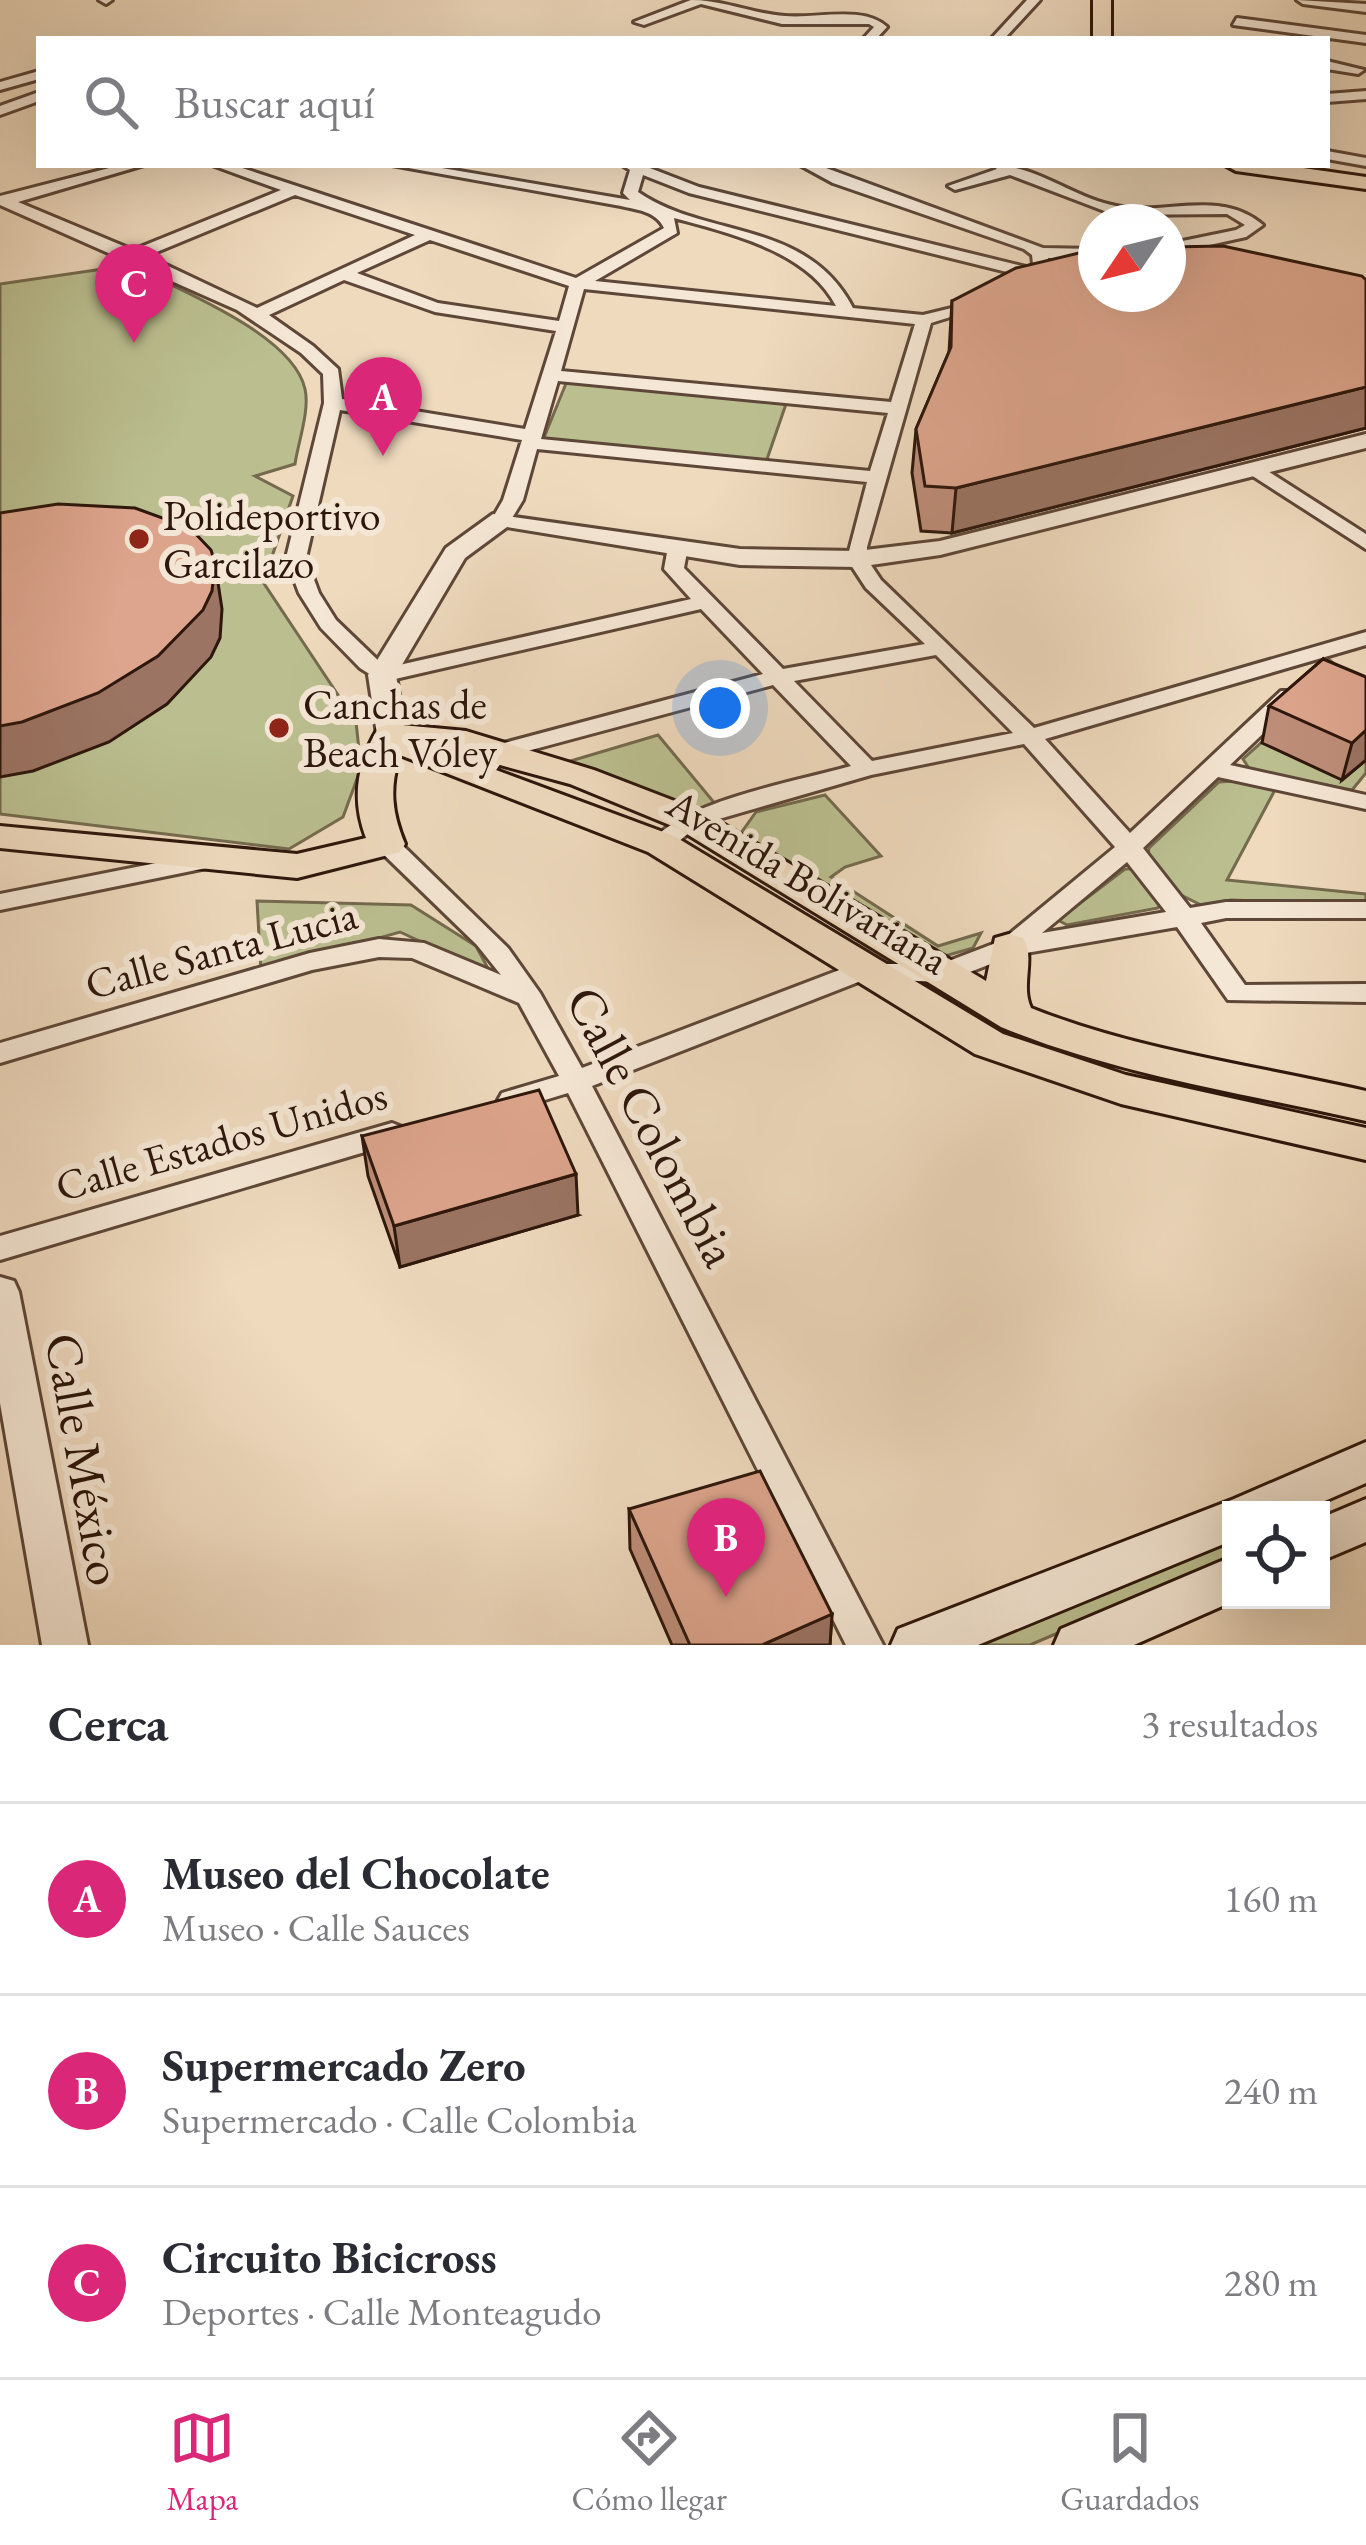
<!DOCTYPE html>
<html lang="es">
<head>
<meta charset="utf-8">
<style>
	body { margin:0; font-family:"EB Garamond",serif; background:#f7f7f7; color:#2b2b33 }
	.controls { position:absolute; right:36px; bottom:36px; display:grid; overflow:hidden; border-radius:0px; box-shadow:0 12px 48px #0002 }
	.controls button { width:108px; height:108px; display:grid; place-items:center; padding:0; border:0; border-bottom:3px solid #e1e1e2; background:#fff; color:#2b2b33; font:60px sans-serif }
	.compass { position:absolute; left:1078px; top:204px; width:108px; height:108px; border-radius:50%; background:#fff; box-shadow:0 12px 48px #0002; rotate:235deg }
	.you { position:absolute; left:720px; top:708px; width:42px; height:42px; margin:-30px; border:9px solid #fff; border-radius:50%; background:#1a73e8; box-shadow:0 0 0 18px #1a73e833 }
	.badge { display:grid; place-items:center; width:78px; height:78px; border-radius:50%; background:#db2777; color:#fff; font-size:39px; font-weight:700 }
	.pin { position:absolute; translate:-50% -99px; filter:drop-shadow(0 3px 6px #0008) }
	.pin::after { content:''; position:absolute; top:63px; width:42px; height:36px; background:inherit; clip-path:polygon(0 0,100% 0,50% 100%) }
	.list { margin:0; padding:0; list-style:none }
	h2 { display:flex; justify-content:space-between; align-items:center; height:156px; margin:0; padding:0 48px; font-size:51px }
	h2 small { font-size:39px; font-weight:400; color:#7c7c81 }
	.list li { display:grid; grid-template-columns:78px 1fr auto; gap:36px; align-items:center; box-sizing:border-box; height:192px; padding:0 48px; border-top:3px solid #e1e1e2 }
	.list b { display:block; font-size:45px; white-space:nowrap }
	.list p { margin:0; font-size:39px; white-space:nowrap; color:#7c7c81 }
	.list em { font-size:39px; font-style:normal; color:#7c7c81 }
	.icon { flex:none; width:66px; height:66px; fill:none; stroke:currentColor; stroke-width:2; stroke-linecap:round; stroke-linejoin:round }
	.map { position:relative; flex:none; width:1366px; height:1645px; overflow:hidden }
	.search { position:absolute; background:#fff; box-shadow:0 12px 48px #0002; left:36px; right:36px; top:36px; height:132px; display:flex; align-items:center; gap:30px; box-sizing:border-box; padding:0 42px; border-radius:0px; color:#7c7c81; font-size:45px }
	.sheet { height:732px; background:#fff }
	nav { display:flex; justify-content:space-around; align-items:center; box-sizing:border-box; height:168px; border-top:3px solid #e1e1e2; background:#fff; font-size:33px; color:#7c7c81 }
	nav a { display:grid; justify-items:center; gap:6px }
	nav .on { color:#db2777 }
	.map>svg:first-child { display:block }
</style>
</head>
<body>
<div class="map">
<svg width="1366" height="1645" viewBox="0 0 1366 1645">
	<rect width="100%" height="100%" fill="#efdabe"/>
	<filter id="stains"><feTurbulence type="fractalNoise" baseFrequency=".00167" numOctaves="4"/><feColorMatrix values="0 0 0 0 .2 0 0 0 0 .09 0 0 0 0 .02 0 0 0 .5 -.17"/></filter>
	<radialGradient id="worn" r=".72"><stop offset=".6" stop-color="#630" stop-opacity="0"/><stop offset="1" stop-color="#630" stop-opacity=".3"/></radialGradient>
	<path fill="#bbbf90" stroke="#746a4e" stroke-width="3" d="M 130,265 C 177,289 293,334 305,389 C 310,410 298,443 295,464 L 255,476 L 293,496 L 263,582 L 356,722 L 361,768 L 343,817 L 289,849 L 0,814 L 0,284 Z
		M 567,381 L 786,404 L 765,465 L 541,445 Z
		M 1328,659 L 1366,688 L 1366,773 L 1352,790 L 1250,770 L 1243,759 L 1314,695 Z
		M 658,735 L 717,806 L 692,816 L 567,762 Z
		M 1233,781 L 1276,788 L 1227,880 L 1366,894 L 1366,905 L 1231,900 L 1201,905 L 1181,895 L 1148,855 L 1149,848 L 1219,782 Z
		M 825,795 L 881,856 L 845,867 L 831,877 L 938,946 L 981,933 L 973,948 L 938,958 L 747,842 L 741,833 L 756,812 Z
		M 1125,869 L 1136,869 L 1162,900 L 1158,908 L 1067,925 L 1058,920 Z
		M 257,901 L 411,905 L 476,946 L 491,974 L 400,932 L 261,971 Z
		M 1231,1534 L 1231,1559 L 1030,1645 L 968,1645 Z"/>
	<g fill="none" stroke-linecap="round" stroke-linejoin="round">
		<defs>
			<path id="minor" d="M 99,0 L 112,0 L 106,4 Z
				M 691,0 C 724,0 753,14 785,16 C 816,19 864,5 887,27 L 876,39 L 863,39 L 874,27 L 869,24 L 782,24 L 701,4 L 644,25 L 634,22 Z
				M 1027,0 L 1040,0 L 1004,39 L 991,39 Z
				M 1297,0 L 1366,4 L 1366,12 L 1303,4 Z
				M 1237,18 L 1366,35 L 1366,43 L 1233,25 Z
				M 1327,61 L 1364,70 L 1358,74 L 1327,69 Z
				M 39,71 L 39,79 L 0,90 L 0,82 Z
				M 1366,91 L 1366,99 L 1327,102 L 1327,94 Z
				M 39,92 L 39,101 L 0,115 L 0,106 Z
				M 1327,151 L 1366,158 L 1366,166 L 1327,159 Z
				M 121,165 L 144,165 L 18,202 L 133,250 L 281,190 L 212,165 L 233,165 L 576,278 L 664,228 C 656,211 637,210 621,206 L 392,165 L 424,165 L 630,200 L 623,193 L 630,170 L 622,165 L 642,165 L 699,187 L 1030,268 L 1033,264 L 1032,255 L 1024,249 L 833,183 L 800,165 L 818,165 L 1043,248 L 1096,249 L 1096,259 L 1048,258 C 1049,271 1034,287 1021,292 L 1013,287 L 1023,276 L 689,193 L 643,175 L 638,192 C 706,239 807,219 853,308 L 923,315 L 989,299 L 989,305 L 931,323 L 867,547 L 867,559 L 881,580 L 1034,728 L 1366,632 L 1366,645 L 1045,739 L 1130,833 L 1281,691 L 1297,691 L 1300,696 L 1297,701 L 1230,765 L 1366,795 L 1366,809 L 1218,777 L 1143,848 L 1190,908 L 1226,902 L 1366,902 L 1366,918 L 1226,918 L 1201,923 L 1245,985 L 1366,984 L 1366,1002 L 1228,1000 L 1177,927 L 1014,955 L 944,982 L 866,979 L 592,1086 L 883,1645 L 846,1645 L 568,1093 L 512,1110 L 502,1107 L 498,1100 L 502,1093 L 559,1076 L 519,1003 L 412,958 L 379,957 L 312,970 L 0,1063 L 0,1043 L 310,953 L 379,939 L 424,943 L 501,975 L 477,945 L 378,849 L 375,844 L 387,836 L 396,839 L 508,948 L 540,993 L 582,1068 L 855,964 L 941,964 L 1001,941 L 1115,847 L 1024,744 L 871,775 L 698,825 L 670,849 L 652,849 L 649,844 C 684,800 795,782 851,766 L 773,685 L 505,757 L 490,779 L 474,779 L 470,774 L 489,747 L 763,674 L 701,609 L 382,682 L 360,668 L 321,628 L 299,593 L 286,558 L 324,403 L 323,374 L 301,353 L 237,310 L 0,205 L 0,196 ZM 295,195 L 415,235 L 257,308 L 147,256 ZM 674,218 C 729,233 808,251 836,306 L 595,281 L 677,233 ZM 430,240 L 569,286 L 559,321 L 438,303 L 357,273 ZM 344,280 L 435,312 L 556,331 L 525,429 L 342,399 L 338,369 L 313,346 L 269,315 ZM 584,289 L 915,324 L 891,402 L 561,371 ZM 558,381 L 888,413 L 870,471 L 541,439 ZM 340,410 L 522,440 L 503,500 L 492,519 L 502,525 L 509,523 L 523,500 L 537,449 L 867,482 L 847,559 L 866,588 L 925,644 L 783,669 L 684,568 L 688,547 L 678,541 L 668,547 L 664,569 L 691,599 L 386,668 L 336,620 L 319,593 L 306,558 ZM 936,655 L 1013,733 L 872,761 L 794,681 ZM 1127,862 L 1166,912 L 1042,933 Z
				M 992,165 C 1037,165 1073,198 1116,206 C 1166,216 1220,188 1263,225 L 1246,237 L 1168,254 L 1168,244 L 1236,230 L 1245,225 L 1227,214 L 1115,215 L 1010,175 L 955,190 L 948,186 L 997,169 Z
				M 1255,463 L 1366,534 L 1366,549 L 1248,473 L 1248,465 Z
				M 207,853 L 219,861 L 216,866 L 0,910 L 0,894 Z
				M 392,1123 L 402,1127 L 406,1134 L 402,1141 L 0,1260 L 0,1236 Z"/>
			<path id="tertiary" d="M 1366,434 L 1366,448 L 940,555 L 857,567 L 740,565 L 507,527 L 465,558 L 396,675 L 405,734 L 391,743 L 377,734 L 368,675 L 446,548 L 493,514 L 740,549 L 857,551 L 940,541 Z
				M 0,1277 L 14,1281 L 19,1292 L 88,1645 L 42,1645 L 0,1403 Z"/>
			<path id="secondary" d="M 1366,1442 L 1366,1483 L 1304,1510 L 1231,1510 L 1231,1541 L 978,1645 L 891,1645 L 898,1629 L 1234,1499 Z
				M 1366,1499 L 1366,1542 L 1321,1561 L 1321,1518 Z
				M 1231,1557 L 1231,1600 L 1236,1600 L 1134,1645 L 1054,1645 L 1061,1629 Z"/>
			<path id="primary" d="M 1093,0 L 1111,0 L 1111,39 L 1093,39 Z
				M 1225,165 L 1282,165 L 1366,177 L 1366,189 L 1236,171 Z
				M 391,724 L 466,731 L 594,770 L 703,812 L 986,981 L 995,938 L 1009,934 L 1023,938 C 1036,958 1020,985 1031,1008 C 1139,1051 1253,1065 1366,1091 L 1366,1121 C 1243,1093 1118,1075 1001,1027 L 677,828 L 570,784 L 434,747 L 674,836 L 1003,1034 L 1126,1075 L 1366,1128 L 1366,1160 L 1121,1104 L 975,1054 L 648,852 L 400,755 C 389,788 392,813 405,844 L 400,852 L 297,878 L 0,848 L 0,826 L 297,854 L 366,838 C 351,799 357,762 379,727 Z"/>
		</defs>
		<use href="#minor" stroke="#5e4738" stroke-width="6"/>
		<use href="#tertiary" stroke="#5e4738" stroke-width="6"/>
		<use href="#secondary" stroke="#2d160c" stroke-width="6"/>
		<use href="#primary" stroke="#2d160c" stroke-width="6"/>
		<use href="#minor" fill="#f5e7d5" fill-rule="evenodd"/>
		<use href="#tertiary" fill="#f5e7d5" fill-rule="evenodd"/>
		<use href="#secondary" fill="#f5e7d5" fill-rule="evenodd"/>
		<use href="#primary" fill="#efdabe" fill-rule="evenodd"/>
	</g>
	<path fill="#be8e79" stroke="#2d160c" stroke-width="3" d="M 1366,280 L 1366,428 L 952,533 L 921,531 L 912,473 L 916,429 L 949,352 L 952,301 Z
		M 1323,659 L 1366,760 L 1342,780 L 1262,743 L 1269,706 Z
		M 362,1136 L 578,1215 L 400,1267 L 368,1176 Z
		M 629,1509 L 832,1614 L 830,1645 L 672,1645 L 630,1549 Z"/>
	<path fill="#9b7463" stroke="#2d160c" stroke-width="3" d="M 1366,387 L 1366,428 L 952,533 L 956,488 Z
		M 215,563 L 222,609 L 220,638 L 211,657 L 167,704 L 109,742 L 33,771 L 0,777 L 0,726 Z
		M 1366,730 L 1366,760 L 1342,780 L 1352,743 Z
		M 576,1174 L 578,1215 L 400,1267 L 394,1226 Z
		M 832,1614 L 830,1645 L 762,1645 Z"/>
	<path fill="#dda58d" stroke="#2d160c" stroke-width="3" d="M 1223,246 L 1362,276 L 1366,280 L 1366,387 L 956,488 L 925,486 L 916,429 L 951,347 L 952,301 L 1016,268 L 1096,249 L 1096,294 L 1168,294 L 1168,247 Z
		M 58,504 L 135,508 L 190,528 L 211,550 L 215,563 L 212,591 L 203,610 L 158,656 L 98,693 L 22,722 L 0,726 L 0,513 Z
		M 1323,659 L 1366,677 L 1366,730 L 1352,743 L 1269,706 Z
		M 539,1090 L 576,1174 L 394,1226 L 362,1136 Z
		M 760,1471 L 832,1614 L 762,1645 L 690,1645 L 629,1509 Z"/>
	<g fill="#8f2418" stroke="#f5e7d5" stroke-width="4.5">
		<circle cx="139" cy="539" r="12"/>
		<circle cx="279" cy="728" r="12"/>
	</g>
	<g text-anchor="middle" stroke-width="12" stroke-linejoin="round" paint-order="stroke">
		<g font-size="42" fill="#2d160c" stroke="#f5e7d5" text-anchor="start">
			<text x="163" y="530">Polideportivo<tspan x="163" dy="48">Garcilazo</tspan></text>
			<text x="303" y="719">Canchas de<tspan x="303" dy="48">Beach Vóley</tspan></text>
		</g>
		<g font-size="42" fill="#2d160c" stroke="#f5e7d5">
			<text transform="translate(808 881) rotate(31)" y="15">Avenida Bolivariana</text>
			<text transform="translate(221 949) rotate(-15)" y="15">Calle Santa Lucia</text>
			<text transform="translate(221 1140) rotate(-16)" y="15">Calle Estados Unidos</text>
		</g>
		<g font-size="51" fill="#2d160c" stroke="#f5e7d5">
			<text transform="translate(653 1126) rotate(62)" y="18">Calle Colombia</text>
			<text transform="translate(85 1459) rotate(80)" y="18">Calle México</text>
		</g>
	</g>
	<rect width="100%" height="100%" filter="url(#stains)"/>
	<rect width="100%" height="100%" fill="url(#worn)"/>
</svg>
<div class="controls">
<button><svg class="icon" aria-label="locate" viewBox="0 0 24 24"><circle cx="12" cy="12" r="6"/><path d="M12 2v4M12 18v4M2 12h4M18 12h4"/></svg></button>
</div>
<svg class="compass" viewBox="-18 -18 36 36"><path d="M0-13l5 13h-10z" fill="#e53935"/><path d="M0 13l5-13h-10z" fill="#7c7c81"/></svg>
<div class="you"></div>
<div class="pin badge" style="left:383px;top:456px">A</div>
<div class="pin badge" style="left:726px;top:1597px">B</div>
<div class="pin badge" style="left:134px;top:343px">C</div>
<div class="search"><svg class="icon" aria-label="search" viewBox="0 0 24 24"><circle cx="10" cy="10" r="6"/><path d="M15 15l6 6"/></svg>Buscar aquí</div>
</div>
<section class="sheet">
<h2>Cerca<small>3 resultados</small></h2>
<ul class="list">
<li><span class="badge">A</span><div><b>Museo del Chocolate</b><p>Museo · Calle Sauces</p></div><em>160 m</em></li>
<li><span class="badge">B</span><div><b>Supermercado Zero</b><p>Supermercado · Calle Colombia</p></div><em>240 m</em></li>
<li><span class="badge">C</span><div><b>Circuito Bicicross</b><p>Deportes · Calle Monteagudo</p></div><em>280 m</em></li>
</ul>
</section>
<nav>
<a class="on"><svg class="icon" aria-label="map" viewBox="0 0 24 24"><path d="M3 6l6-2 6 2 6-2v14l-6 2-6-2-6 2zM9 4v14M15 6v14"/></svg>Mapa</a>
<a><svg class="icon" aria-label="directions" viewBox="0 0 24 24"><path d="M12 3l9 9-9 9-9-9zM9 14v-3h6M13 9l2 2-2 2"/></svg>Cómo llegar</a>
<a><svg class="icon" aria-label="saved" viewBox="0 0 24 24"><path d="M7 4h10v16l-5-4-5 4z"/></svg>Guardados</a>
</nav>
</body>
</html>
